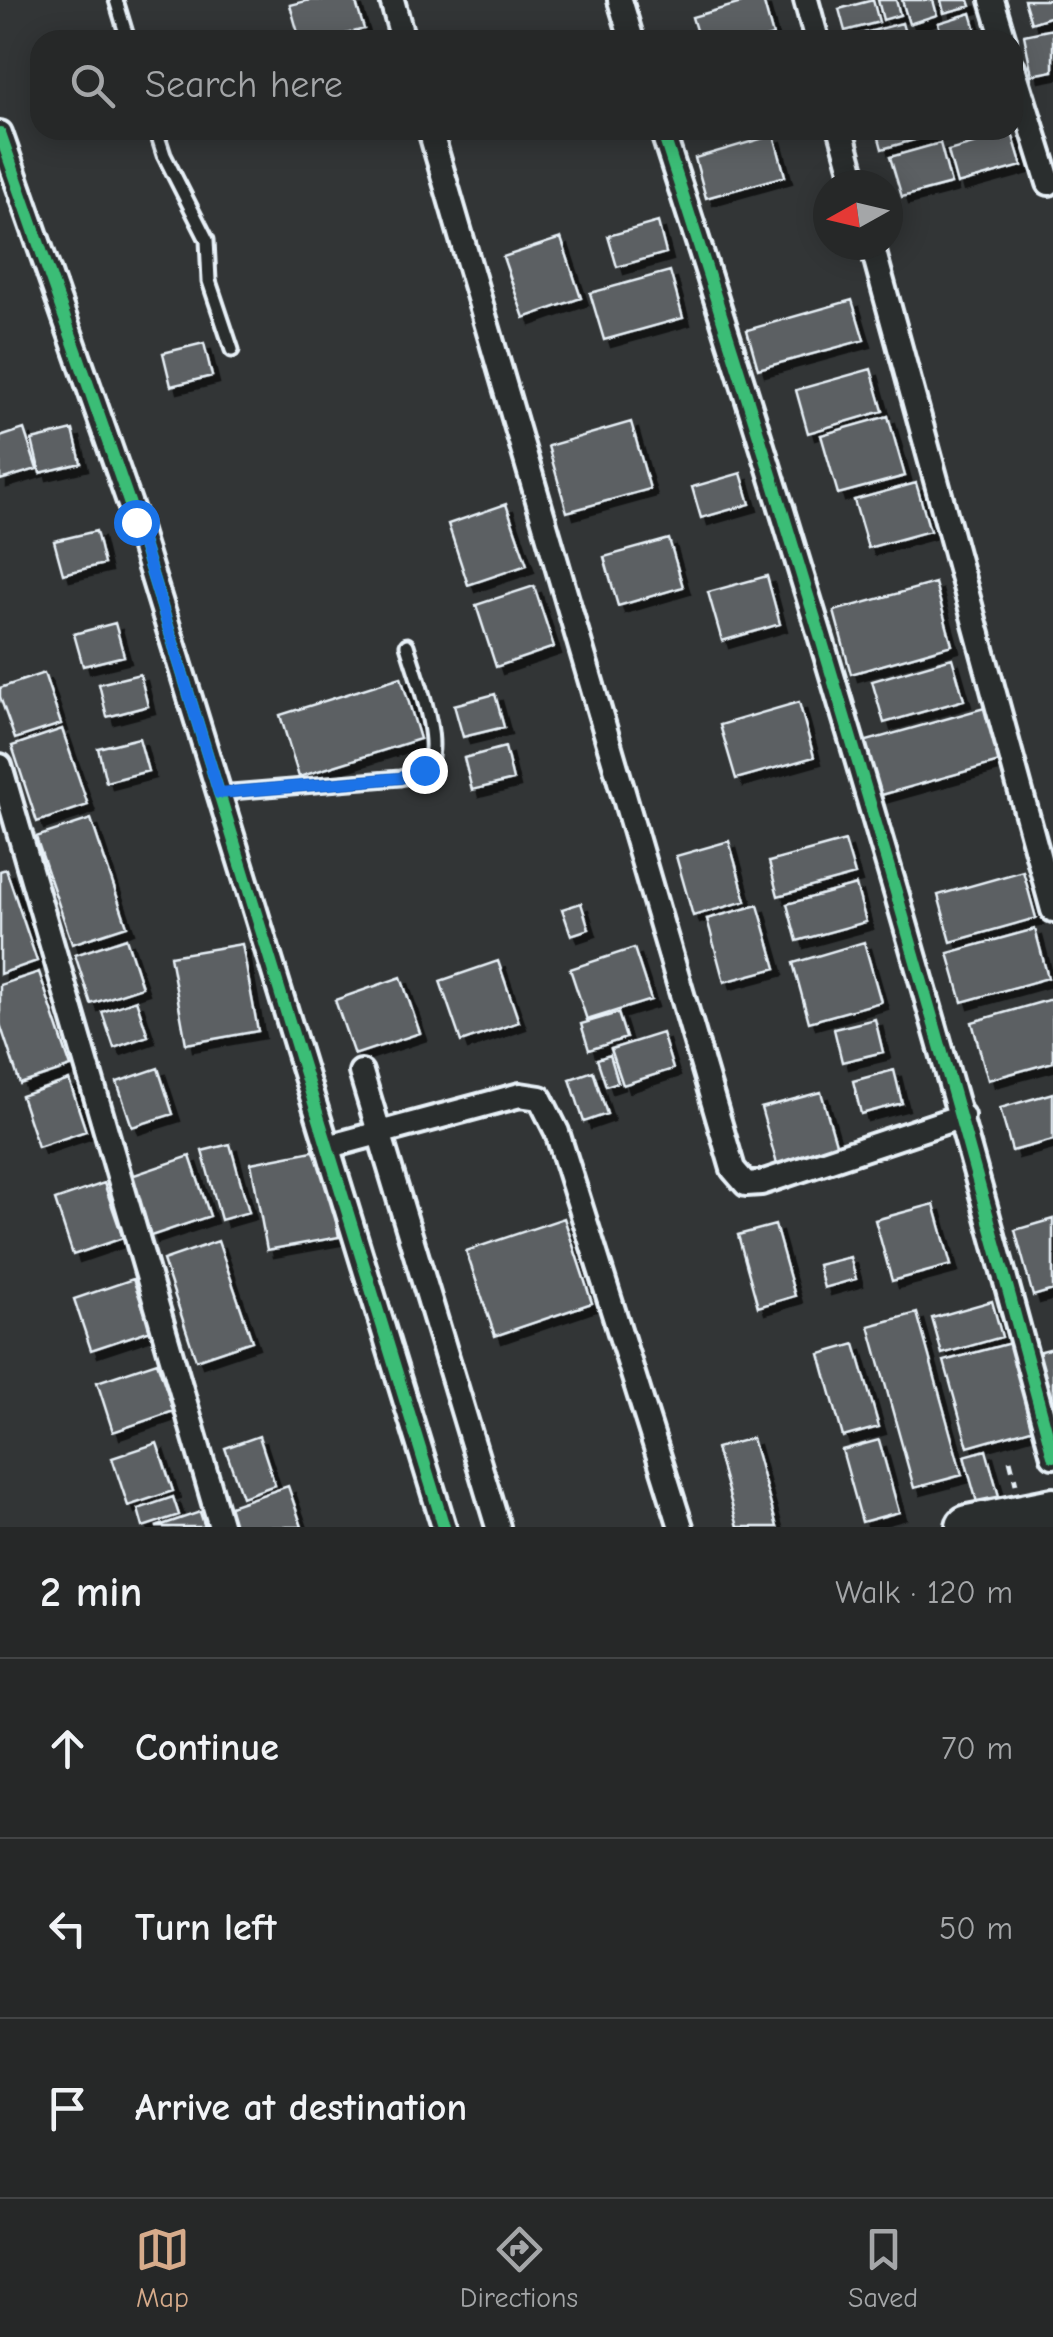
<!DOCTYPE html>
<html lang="en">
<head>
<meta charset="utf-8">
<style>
	body { margin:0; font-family:"Comic Neue",sans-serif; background:#2e3030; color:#f1f3f6 }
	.compass { position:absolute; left:813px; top:170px; width:90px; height:90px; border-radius:50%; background:#262828; box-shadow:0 5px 25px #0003; rotate:262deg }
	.stop { position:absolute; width:30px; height:30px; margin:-22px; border:8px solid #1a73e8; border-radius:50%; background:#fff }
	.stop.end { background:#1a73e8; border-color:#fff; box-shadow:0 2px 10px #0008 }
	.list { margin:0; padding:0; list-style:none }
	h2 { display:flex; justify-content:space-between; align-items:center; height:130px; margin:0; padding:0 40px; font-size:42px }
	h2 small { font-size:32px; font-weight:400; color:#a4a6a8 }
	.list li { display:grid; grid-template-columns:65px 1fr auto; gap:30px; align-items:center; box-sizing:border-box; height:180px; padding:0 40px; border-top:2px solid #424445 }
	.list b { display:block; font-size:38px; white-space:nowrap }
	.list em { font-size:32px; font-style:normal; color:#a4a6a8 }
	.icon { flex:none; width:55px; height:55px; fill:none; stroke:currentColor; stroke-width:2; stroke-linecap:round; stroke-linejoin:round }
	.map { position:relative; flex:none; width:1053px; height:1527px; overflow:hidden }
	.search { position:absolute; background:#262828; box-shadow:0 5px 25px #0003; left:30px; right:30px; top:30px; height:110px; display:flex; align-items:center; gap:25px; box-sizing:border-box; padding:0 35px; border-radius:30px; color:#a4a6a8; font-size:38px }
	.sheet { height:670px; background:#262828 }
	nav { display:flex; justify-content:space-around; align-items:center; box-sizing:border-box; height:140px; border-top:2px solid #424445; background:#262828; font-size:28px; color:#a4a6a8 }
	nav a { display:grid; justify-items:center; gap:5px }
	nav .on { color:#d6ab8b }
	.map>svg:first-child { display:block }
</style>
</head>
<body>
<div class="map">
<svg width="1053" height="1527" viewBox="0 0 1053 1527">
	<defs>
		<filter id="shadow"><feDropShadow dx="7" dy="7" stdDeviation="0" flood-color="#0009"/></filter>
	</defs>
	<rect width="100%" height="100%" fill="#323536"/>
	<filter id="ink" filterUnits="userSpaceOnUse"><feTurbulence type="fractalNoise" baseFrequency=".01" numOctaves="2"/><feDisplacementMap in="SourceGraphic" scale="20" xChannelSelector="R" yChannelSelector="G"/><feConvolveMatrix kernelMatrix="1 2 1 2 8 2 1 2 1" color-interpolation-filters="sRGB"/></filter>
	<g filter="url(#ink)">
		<path fill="#5c6063" stroke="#e8f1f8" stroke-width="2.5" filter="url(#shadow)" d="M 310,0 L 355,0 L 364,29 L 325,40 L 300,40 L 290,5 Z
			M 752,0 L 763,0 L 773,36 L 759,40 L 699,40 L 692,17 Z
			M 873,0 L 879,22 L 845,31 L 839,9 Z
			M 878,0 L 896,0 L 900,15 L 883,20 Z
			M 902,0 L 933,0 L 937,15 L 909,24 Z
			M 941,0 L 969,0 L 971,6 L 944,13 Z
			M 1024,0 L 1053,0 L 1053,16 L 1031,23 Z
			M 971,13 L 978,37 L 943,40 L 938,23 Z
			M 902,23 L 907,40 L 855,40 L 853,36 Z
			M 1053,29 L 1053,71 L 1032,75 L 1024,35 Z
			M 877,130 L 945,130 L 946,131 L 882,149 Z
			M 1012,133 L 1022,166 L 957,184 L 948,151 Z
			M 774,135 L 785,176 L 706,198 L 695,158 Z
			M 940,143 L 951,184 L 902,197 L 890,157 Z
			M 658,222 L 666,253 L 617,267 L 608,236 Z
			M 561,238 L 581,298 L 524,318 L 503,257 Z
			M 670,271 L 683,318 L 604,340 L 590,293 Z
			M 852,300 L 864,340 L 758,369 L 747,330 Z
			M 204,343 L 212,376 L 171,386 L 163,353 Z
			M 871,369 L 883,411 L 808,433 L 796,390 Z
			M 888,416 L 905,476 L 838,494 L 821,435 Z
			M 631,422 L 650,489 L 567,512 L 548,446 Z
			M 24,429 L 37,469 L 0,480 L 0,437 Z
			M 73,430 L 81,463 L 40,473 L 32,440 Z
			M 741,473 L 750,504 L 701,518 L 692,487 Z
			M 916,483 L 930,531 L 868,548 L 854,500 Z
			M 506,504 L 527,565 L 468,585 L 448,524 Z
			M 96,531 L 104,564 L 63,574 L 54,541 Z
			M 669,539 L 683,587 L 618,606 L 604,557 Z
			M 767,576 L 780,624 L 722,641 L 708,592 Z
			M 935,583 L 952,645 L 851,674 L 834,611 Z
			M 534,586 L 554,647 L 496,667 L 476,605 Z
			M 115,623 L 124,656 L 83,666 L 74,634 Z
			M 952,658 L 964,700 L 884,723 L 872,681 Z
			M 44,673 L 61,724 L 15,739 L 0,697 L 0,688 Z
			M 140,674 L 148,706 L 107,717 L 99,684 Z
			M 401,677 L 420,739 L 299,777 L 280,715 Z
			M 495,694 L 504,727 L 463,737 L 454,705 Z
			M 799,702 L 814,757 L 736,779 L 720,725 Z
			M 988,707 L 1003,761 L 878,796 L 863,742 Z
			M 62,729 L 88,805 L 37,822 L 12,746 Z
			M 139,738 L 148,771 L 106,782 L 98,748 Z
			M 505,747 L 513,780 L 472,790 L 464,758 Z
			M 91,819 L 127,926 L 72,944 L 36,837 Z
			M 729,841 L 746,901 L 693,916 L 676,856 Z
			M 845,841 L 855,875 L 778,896 L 769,862 Z
			M 6,869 L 37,961 L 0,974 L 0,871 Z
			M 1023,871 L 1036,918 L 951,942 L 938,895 Z
			M 856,885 L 866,922 L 797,941 L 787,904 Z
			M 581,903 L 589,929 L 571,935 L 562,909 Z
			M 758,905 L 776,968 L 724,982 L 707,919 Z
			M 1035,929 L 1048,978 L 962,1002 L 948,953 Z
			M 126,938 L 142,987 L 91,1004 L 75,955 Z
			M 864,942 L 881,1002 L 809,1022 L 793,963 Z
			M 242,944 L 258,1031 L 186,1044 L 170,956 Z
			M 634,948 L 651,1000 L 587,1020 L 570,969 Z
			M 498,961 L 519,1022 L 461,1042 L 440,981 Z
			M 39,972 L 71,1067 L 20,1084 L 0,1024 L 0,985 Z
			M 401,977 L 420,1033 L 354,1055 L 335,1000 Z
			M 1052,999 L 1053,1062 L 988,1080 L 972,1022 Z
			M 136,1000 L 148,1036 L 114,1048 L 102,1012 Z
			M 618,1013 L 626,1038 L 589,1050 L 581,1024 Z
			M 875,1019 L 883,1052 L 842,1062 L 834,1029 Z
			M 662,1033 L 673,1069 L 623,1085 L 611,1049 Z
			M 610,1055 L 618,1082 L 606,1086 L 597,1059 Z
			M 158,1068 L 173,1114 L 132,1127 L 117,1082 Z
			M 894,1070 L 902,1103 L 861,1114 L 853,1081 Z
			M 593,1071 L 607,1114 L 584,1122 L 570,1079 Z
			M 69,1080 L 86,1131 L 38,1147 L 21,1096 Z
			M 821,1092 L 837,1147 L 777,1164 L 761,1108 Z
			M 1053,1093 L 1053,1140 L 1012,1151 L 1000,1108 Z
			M 230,1144 L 249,1212 L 221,1220 L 202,1151 Z
			M 323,1149 L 339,1237 L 267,1250 L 251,1163 Z
			M 190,1156 L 210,1216 L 151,1236 L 131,1176 Z
			M 104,1183 L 123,1238 L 73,1255 L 55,1200 Z
			M 934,1204 L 951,1265 L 892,1281 L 875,1220 Z
			M 564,1218 L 592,1303 L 495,1336 L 466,1251 Z
			M 1053,1219 L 1053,1290 L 1033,1296 L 1015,1230 Z
			M 775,1225 L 795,1296 L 758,1307 L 738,1235 Z
			M 218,1241 L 252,1341 L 196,1360 L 163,1260 Z
			M 850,1257 L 856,1279 L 824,1288 L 818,1265 Z
			M 133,1279 L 151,1330 L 91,1350 L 74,1299 Z
			M 992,1301 L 1002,1337 L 942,1354 L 932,1318 Z
			M 917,1313 L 962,1475 L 914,1488 L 869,1326 Z
			M 1014,1342 L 1038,1427 L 968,1447 L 944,1361 Z
			M 855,1344 L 879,1427 L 843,1437 L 820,1354 Z
			M 1053,1348 L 1053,1421 L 1034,1353 Z
			M 157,1362 L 174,1411 L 113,1432 L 97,1382 Z
			M 259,1436 L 275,1485 L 242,1497 L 225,1448 Z
			M 752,1438 L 777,1527 L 738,1527 L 716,1448 Z
			M 879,1440 L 899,1512 L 862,1522 L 842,1450 Z
			M 157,1443 L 173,1491 L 128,1506 L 112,1458 Z
			M 986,1450 L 1000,1500 L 978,1506 L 964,1456 Z
			M 288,1486 L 302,1527 L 234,1527 L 227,1507 Z
			M 173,1497 L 179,1515 L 143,1527 L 138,1509 Z
			M 200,1512 L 205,1527 L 156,1527 Z"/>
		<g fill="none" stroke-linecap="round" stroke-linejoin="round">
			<defs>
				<path id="lane" d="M 116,0 L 128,40
					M 156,130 L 164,155 L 207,240 L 209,281 L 232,350
					M 219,793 L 400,778 C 406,776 418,774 423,770 C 448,753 414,670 407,645"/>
				<path id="street" d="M 392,0 L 403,40
					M 620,0 L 632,40
					M 806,0 L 817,40
					M 992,0 L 1004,40
					M 1013,67 L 1049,183
					M 430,130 L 733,1169 L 746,1184 L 761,1183 L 962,1116
					M 662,130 C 804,568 934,1010 1053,1456
					M 841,130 L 856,185
					M 0,133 L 136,522 L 444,1527
					M 872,245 L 1053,910
					M 0,766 L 221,1527
					M 361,1072 L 498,1527
					M 327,1147 L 520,1095 L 540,1098 L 557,1132 L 681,1527"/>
				<path id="highway" d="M 968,1527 L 1053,1510"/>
			</defs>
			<use href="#lane" stroke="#e8f1f8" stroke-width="19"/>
			<use href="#street" stroke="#e8f1f8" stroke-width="30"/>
			<use href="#highway" stroke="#e8f1f8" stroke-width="50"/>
			<path stroke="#e8f1f8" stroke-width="5" stroke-dasharray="10 8" stroke-linecap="butt" d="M 1010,1460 L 1016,1484"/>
			<use href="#lane" stroke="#2a2d2e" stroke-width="11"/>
			<use href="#street" stroke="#2a2d2e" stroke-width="22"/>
			<use href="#highway" stroke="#2a2d2e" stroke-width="42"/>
			<defs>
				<path id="cycleway" d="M 662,130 C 804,568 934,1010 1053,1456
					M 0,133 L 136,522 L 444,1527"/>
			</defs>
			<use href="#cycleway" stroke="#2a2d2e" stroke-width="19"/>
			<use href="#cycleway" stroke="#3abd76" stroke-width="12"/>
		</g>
	</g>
	<g fill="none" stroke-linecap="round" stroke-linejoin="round" filter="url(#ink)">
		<path stroke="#1a73e8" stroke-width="12" d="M 136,522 L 219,793 L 400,778 L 424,770"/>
	</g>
</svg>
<svg class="compass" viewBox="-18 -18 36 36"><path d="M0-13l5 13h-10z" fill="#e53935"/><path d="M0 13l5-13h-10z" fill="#a4a6a8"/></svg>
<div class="stop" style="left:136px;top:522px"></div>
<div class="stop end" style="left:424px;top:770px"></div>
<div class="search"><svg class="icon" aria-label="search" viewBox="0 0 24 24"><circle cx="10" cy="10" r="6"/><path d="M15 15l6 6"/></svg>Search here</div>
</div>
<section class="sheet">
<h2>2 min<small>Walk · 120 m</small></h2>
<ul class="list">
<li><svg class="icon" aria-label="ahead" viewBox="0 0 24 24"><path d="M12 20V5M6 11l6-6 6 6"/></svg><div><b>Continue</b></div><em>70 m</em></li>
<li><svg class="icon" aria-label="left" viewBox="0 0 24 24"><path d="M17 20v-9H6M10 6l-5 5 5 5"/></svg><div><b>Turn left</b></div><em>50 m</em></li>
<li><svg class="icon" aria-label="arrive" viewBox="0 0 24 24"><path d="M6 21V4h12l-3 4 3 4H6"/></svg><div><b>Arrive at destination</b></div></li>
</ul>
</section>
<nav>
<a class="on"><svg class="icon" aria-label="map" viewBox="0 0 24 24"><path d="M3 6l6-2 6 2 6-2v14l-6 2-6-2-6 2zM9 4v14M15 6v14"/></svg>Map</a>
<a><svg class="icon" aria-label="directions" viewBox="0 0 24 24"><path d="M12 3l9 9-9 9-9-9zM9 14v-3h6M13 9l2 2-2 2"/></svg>Directions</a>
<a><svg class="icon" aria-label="saved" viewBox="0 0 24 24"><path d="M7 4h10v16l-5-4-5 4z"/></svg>Saved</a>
</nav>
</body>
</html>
